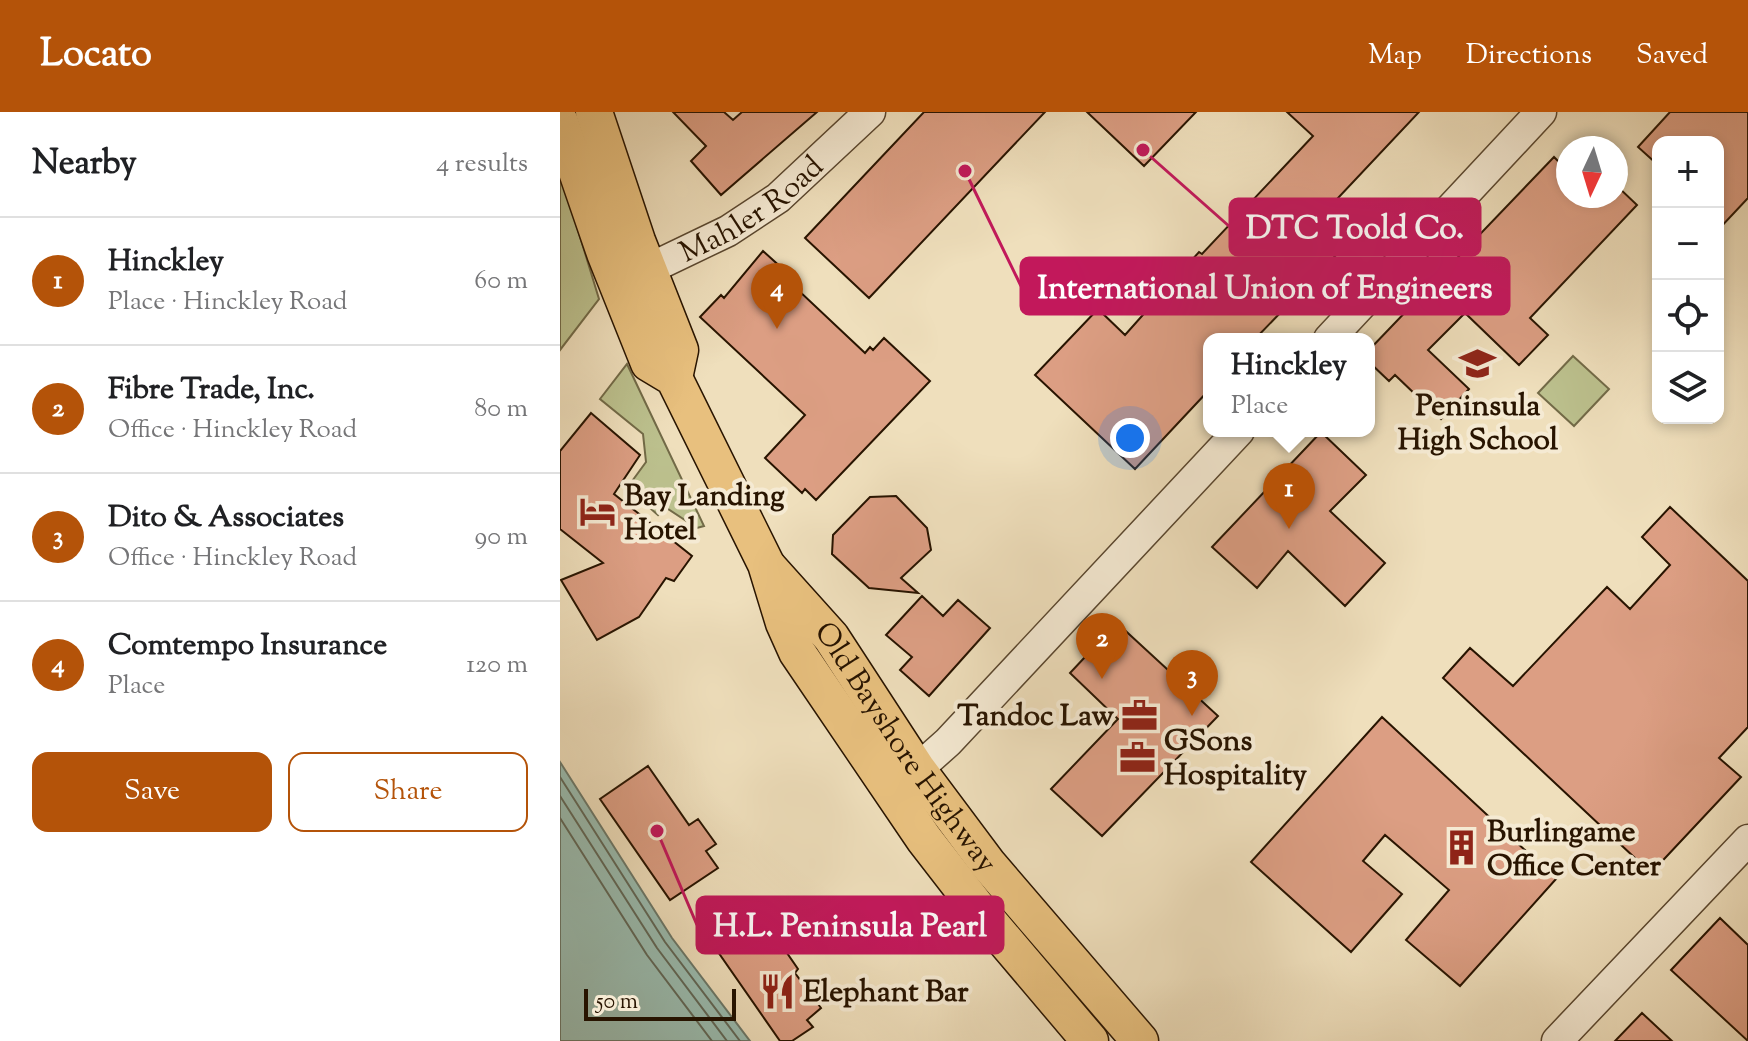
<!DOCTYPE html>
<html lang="en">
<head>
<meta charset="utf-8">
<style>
	body { margin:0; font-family:"Sorts Mill Goudy",serif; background:#f6f6f6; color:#202124 }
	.controls { position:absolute; right:24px; top:24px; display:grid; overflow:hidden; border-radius:16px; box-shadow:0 4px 12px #0003 }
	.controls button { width:72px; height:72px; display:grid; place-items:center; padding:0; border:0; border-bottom:2px solid #e0e0e0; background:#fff; color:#202124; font:40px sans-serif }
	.compass { position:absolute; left:996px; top:24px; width:72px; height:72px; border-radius:50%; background:#fff; box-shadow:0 4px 12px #0003; rotate:184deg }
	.scale { position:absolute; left:24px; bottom:20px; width:152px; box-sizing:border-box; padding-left:8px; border:4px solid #281400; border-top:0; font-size:22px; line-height:28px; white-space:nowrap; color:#281400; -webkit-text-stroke:6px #f5ead3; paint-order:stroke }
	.you { position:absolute; left:570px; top:326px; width:28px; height:28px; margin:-20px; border:6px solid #fff; border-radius:50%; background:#1a73e8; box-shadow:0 0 0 12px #1a73e833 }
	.badge { display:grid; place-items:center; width:52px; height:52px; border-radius:50%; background:#b45309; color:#fff; font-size:26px; font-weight:700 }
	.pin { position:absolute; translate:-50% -66px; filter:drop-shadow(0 2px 4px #0008) }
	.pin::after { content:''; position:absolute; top:42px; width:28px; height:24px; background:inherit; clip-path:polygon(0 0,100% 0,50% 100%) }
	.popup { position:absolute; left:643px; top:221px; width:172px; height:104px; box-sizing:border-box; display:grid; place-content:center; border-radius:16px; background:#fff; filter:drop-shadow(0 2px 6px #0005); font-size:26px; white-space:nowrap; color:#757577 }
	.popup b { font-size:30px; color:#202124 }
	.popup::after { content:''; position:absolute; left:50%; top:100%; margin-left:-16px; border:16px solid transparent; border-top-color:#fff }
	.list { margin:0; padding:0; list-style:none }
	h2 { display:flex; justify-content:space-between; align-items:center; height:104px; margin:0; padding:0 32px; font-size:34px }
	h2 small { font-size:26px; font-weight:400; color:#757577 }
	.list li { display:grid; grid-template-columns:52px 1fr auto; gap:24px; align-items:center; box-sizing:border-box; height:128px; padding:0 32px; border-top:2px solid #e0e0e0 }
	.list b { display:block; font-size:30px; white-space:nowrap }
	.list p { margin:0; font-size:26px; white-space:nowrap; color:#757577 }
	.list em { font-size:26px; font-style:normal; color:#757577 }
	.actions { display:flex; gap:16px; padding:24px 32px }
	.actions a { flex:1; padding:18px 0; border:2px solid #b45309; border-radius:16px; text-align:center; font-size:28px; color:#b45309 }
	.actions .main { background:#b45309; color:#fff }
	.icon { flex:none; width:44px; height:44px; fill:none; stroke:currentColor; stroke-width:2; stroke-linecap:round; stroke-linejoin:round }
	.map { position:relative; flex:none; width:1188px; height:929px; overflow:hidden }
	header { display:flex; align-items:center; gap:48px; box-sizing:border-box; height:112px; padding:0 40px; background:#b45309; color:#fff }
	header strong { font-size:38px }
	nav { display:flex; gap:44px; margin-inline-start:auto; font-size:28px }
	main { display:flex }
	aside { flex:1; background:#fff }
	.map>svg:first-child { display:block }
</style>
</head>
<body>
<header>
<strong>Locato</strong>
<nav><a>Map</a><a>Directions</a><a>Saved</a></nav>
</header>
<main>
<aside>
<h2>Nearby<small>4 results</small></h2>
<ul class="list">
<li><span class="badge">1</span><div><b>Hinckley</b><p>Place · Hinckley Road</p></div><em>60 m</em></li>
<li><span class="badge">2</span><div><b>Fibre Trade, Inc.</b><p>Office · Hinckley Road</p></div><em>80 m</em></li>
<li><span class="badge">3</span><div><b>Dito &amp; Associates</b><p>Office · Hinckley Road</p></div><em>90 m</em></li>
<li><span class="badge">4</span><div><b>Comtempo Insurance</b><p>Place</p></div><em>120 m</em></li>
</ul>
<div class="actions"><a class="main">Save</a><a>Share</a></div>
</aside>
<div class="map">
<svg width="1188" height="929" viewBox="0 0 1188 929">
	<rect width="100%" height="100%" fill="#efdfbc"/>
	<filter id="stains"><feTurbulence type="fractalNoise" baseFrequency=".0025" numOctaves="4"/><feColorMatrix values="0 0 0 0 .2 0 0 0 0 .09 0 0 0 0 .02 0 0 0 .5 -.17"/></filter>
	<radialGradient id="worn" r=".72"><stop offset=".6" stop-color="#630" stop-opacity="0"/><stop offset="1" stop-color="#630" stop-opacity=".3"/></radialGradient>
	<path fill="#bcc18e" stroke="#726a47" stroke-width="2" d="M 0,59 L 39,187 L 0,238 Z
		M 1013,244 L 1049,277 L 1014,314 L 978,281 Z
		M 67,252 L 144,414 L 137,416 L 105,395 L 98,403 L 67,376 L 86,350 L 83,322 L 40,287 Z"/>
	<path fill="#9abdb1" stroke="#6c796a" stroke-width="2" d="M 0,650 L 112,826 L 190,929 L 0,929 Z"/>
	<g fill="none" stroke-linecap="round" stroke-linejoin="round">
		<path stroke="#616858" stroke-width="2" d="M 0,665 L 105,830 L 180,929
			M 0,684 L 97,836 L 167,929
			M 0,706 L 87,843 L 152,929"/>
	</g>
	<path fill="#dc9e83" stroke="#281400" stroke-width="2" d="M 113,0 L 164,0 L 173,8 L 182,0 L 257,0 L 161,83 L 131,49 L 146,34 Z
		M 364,0 L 485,0 L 309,186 L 245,126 Z
		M 527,0 L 636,0 L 584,54 Z
		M 727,0 L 859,0 L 778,86 L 806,112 L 695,227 L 649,227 L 649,278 L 575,357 L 475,263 L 538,197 L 565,223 L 639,140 L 642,142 L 753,24 Z
		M 1110,0 L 1188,0 L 1188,86 L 1158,118 L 1158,30 L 1098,30 L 1098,53 L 1078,35 Z
		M 1008,40 L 1008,84 L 1056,84 L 1056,73 L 1077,93 L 970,206 L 988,223 L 959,253 L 905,201 L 868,238 L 909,277 L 881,307 L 835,263 L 829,269 L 809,250 L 809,238 L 994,45 L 999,50 Z
		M 203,139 L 224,158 L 221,162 L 305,241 L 310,235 L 313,238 L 324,226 L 370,269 L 256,388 L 245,377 L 242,381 L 205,346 L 245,303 L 140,205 L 161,183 L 164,186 Z
		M 31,301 L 80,343 L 54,382 L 132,444 L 114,469 L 106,466 L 79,505 L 37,528 L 1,468 L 43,451 L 0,417 L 0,339 Z
		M 761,320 L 806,363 L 770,399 L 825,451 L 785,494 L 728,439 L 697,476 L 652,435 Z
		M 336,384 L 367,416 L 371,438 L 341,466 L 358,481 L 309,476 L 272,442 L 273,423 L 310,385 Z
		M 1110,395 L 1188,469 L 1188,615 L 1159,646 L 1181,665 L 1091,761 L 883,566 L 910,536 L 953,574 L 1047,475 L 1070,497 L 1110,453 L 1082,425 Z
		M 362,484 L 383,504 L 398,488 L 430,516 L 369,584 L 340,558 L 352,545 L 326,523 Z
		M 557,511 L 658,604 L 542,724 L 491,677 L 558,607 L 510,561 Z
		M 822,605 L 996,767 L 900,874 L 846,828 L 889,778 L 825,723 L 803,749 L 842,782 L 791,840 L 691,750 Z
		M 88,654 L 129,713 L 138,707 L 156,732 L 146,739 L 158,756 L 110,788 L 40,687 Z
		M 196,796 L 238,857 L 235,861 L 261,896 L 247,908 L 253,915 L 232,929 L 220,929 L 149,827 Z
		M 1160,806 L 1188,833 L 1188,929 L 1111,858 Z
		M 1082,901 L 1112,929 L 1055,929 Z"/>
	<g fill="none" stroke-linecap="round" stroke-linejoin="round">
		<defs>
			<g id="minor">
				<path id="s1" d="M 70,166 L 168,119 L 218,86 L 310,0"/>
				<path d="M 769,227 L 981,0"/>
				<path d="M 342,671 L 388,630 L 679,319"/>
				<path d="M 997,929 L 1188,728"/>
			</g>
			<g id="major">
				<path d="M 34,0 L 77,129 L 120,238 L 114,266"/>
				<path d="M 0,10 L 45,141 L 89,251 L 114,266 L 206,452 L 224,511 L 237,540 L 364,727 L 419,798 L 530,929"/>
				<path id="s2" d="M 209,456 L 271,525 L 357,657 L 428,752 L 580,929"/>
			</g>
		</defs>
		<use href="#minor" stroke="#5a472f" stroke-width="33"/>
		<use href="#major" stroke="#281400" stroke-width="39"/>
		<use href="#minor" stroke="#f5ead3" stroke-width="30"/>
		<use href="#major" stroke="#e8c07e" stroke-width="36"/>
	</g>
	<defs>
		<symbol id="school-bare" viewBox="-9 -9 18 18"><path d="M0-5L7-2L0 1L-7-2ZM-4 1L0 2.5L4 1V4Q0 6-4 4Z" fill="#8f2418" stroke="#f5ead3" stroke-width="2.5" paint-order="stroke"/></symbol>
		<symbol id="hotel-bare" viewBox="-9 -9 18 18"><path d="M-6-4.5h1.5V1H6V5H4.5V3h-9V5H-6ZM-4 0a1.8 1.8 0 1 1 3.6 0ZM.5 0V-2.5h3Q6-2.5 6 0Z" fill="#8f2418" stroke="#f5ead3" stroke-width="2.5" paint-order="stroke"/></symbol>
		<symbol id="office-bare" viewBox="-9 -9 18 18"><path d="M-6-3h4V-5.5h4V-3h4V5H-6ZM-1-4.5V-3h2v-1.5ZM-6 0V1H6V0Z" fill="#8f2418" stroke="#f5ead3" stroke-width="2.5" paint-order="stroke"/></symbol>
		<symbol id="building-bare" viewBox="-9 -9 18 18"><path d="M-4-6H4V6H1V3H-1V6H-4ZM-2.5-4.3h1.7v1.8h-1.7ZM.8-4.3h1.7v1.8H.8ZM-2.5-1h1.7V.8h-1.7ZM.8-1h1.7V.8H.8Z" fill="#8f2418" stroke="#f5ead3" stroke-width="2.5" paint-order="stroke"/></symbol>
		<symbol id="restaurant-bare" viewBox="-9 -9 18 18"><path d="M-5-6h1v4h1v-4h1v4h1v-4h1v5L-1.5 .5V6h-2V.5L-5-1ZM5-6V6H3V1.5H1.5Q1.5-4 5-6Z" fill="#8f2418" stroke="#f5ead3" stroke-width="2.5" paint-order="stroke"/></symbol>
	</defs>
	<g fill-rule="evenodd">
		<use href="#school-bare" x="892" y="226" width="51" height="51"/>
		<use href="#hotel-bare" x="12" y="374" width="51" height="51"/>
		<use href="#office-bare" x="554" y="578" width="51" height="51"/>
		<use href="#office-bare" x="552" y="620" width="51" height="51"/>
		<use href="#building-bare" x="876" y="710" width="51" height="51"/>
		<use href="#restaurant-bare" x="192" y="854" width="51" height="51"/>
	</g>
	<g text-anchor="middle" stroke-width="8" stroke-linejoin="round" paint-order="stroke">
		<g font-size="30" fill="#281400" stroke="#f5ead3">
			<text dy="10" stroke="none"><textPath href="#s1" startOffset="140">Mahler Road</textPath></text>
			<text dy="10" stroke="none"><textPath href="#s2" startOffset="226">Old Bayshore Highway</textPath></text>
		</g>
		<g font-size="30" font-weight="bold" fill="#281400" stroke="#f5ead3" text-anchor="start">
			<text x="918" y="303" text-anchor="middle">Peninsula<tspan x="918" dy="34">High School</tspan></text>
			<text x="64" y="393">Bay Landing<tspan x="64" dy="34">Hotel</tspan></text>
			<text x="554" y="613" text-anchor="end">Tandoc Law</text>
			<text x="604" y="638">GSons<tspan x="604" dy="34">Hospitality</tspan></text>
			<text x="927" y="729">Burlingame<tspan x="927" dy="34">Office Center</tspan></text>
			<text x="243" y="889">Elephant Bar</text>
		</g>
	</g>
	<path fill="none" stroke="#c2185b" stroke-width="3" d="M583 38L670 115M405 59L461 174M97 719L137 813"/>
	<g fill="#c2185b" stroke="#f5ead3" stroke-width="3">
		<circle cx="583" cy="38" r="8"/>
		<circle cx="405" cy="59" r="8"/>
		<circle cx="97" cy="719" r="8"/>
	</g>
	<g fill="#c2185b" stroke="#c2185b" stroke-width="3">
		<rect x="670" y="87" width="250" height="56" rx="8"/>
		<rect x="461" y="146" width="488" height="56" rx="8"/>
		<rect x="137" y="785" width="306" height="56" rx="8"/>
	</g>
	<g font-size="32" text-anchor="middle" font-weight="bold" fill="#fff">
		<text x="795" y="126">DTC Toold Co.</text>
		<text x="705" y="186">International Union of Engineers</text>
		<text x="290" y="824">H.L. Peninsula Pearl</text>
	</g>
	<rect width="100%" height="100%" filter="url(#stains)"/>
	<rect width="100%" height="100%" fill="url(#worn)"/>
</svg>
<div class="controls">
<button>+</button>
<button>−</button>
<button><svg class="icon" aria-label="locate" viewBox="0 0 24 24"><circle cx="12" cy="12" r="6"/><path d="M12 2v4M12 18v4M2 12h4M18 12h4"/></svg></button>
<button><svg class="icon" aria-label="layers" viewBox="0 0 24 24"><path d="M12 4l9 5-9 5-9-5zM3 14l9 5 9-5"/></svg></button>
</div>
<svg class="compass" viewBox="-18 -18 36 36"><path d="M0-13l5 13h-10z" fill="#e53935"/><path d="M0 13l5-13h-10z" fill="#757577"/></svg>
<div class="scale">50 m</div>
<div class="you"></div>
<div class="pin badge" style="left:729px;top:417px">1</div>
<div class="popup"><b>Hinckley</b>Place</div>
<div class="pin badge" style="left:542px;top:567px">2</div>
<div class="pin badge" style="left:632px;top:604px">3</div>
<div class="pin badge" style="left:217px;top:217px">4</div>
</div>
</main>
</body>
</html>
